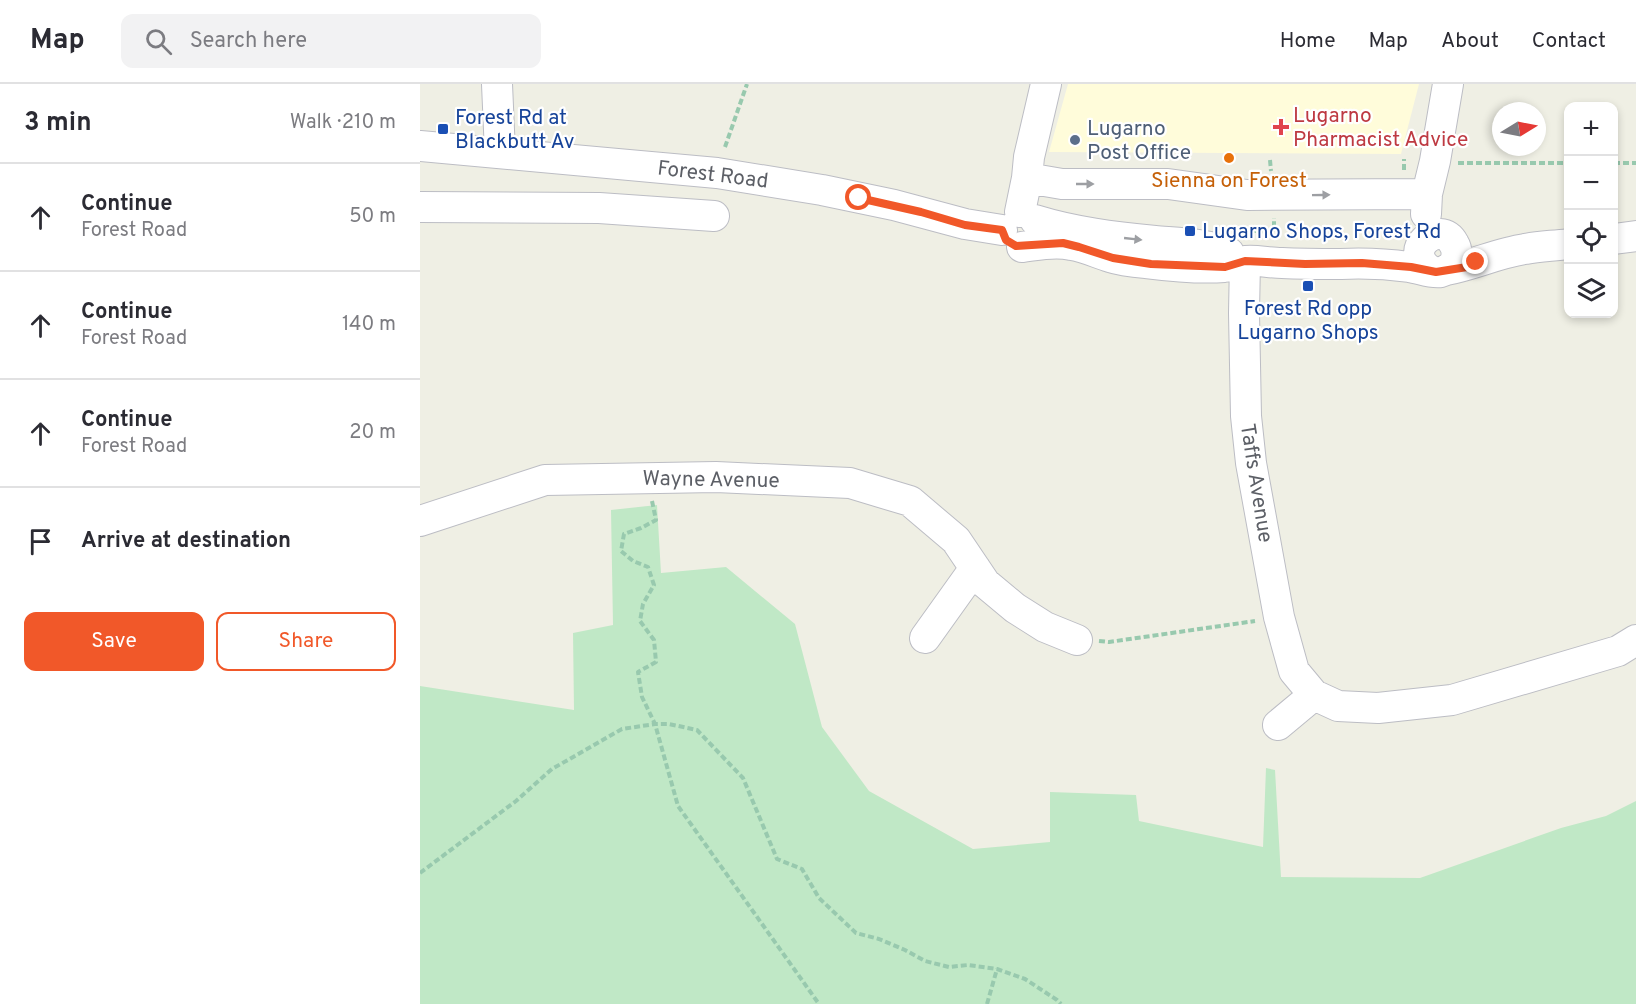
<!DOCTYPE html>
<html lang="en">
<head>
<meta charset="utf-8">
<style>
	body { margin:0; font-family:Overpass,sans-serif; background:#f2f2f3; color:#2b2b33 }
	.controls { position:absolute; right:18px; top:18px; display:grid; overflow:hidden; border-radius:12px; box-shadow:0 3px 9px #0003 }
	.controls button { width:54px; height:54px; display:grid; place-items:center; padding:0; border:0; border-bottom:2px solid #e1e1e2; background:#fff; color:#2b2b33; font:30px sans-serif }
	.compass { position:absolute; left:1072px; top:18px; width:54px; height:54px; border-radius:50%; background:#fff; box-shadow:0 3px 9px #0003; rotate:80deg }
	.stop { position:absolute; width:18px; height:18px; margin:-14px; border:4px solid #f15829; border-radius:50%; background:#fff }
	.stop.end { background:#f15829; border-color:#fff; box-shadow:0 2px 6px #0008 }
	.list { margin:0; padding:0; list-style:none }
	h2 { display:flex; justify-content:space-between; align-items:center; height:78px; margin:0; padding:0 24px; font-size:26px }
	h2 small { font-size:20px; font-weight:400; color:#7c7c81 }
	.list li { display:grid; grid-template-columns:39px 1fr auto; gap:18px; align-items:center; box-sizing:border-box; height:108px; padding:0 24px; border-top:2px solid #e1e1e2 }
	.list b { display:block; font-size:22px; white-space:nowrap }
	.list p { margin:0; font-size:20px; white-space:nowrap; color:#7c7c81 }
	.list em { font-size:20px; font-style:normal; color:#7c7c81 }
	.actions { display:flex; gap:12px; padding:18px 24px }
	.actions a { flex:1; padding:14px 0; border:2px solid #f15829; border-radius:12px; text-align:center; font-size:21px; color:#f15829 }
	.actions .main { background:#f15829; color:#fff }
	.icon { flex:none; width:33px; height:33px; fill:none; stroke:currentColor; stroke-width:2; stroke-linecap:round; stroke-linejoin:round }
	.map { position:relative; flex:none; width:1216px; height:920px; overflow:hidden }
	header { display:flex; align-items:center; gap:36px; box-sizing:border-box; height:84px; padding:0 30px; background:#fff; border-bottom:2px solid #e1e1e2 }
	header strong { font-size:28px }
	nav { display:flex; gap:33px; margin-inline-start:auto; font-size:21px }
	.search { width:420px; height:54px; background:#f2f2f3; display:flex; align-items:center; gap:15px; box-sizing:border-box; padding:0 21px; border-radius:12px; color:#7c7c81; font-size:22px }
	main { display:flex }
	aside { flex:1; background:#fff }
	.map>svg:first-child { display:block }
</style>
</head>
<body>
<header>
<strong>Map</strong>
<div class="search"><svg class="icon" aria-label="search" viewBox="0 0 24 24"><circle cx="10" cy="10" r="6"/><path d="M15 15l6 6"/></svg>Search here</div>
<nav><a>Home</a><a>Map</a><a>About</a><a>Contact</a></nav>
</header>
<main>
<aside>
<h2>3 min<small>Walk · 210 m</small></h2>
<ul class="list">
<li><svg class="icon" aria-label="ahead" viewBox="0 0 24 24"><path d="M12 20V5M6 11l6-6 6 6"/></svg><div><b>Continue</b><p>Forest Road</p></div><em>50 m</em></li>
<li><svg class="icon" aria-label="ahead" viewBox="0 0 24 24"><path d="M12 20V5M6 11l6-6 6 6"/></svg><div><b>Continue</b><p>Forest Road</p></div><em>140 m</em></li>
<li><svg class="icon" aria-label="ahead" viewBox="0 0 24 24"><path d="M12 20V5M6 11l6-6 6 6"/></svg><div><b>Continue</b><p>Forest Road</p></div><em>20 m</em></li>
<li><svg class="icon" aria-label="arrive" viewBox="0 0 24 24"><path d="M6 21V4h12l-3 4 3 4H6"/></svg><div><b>Arrive at destination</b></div></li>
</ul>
<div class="actions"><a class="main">Save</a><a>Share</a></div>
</aside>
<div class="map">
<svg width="1216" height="920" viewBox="0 0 1216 920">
	<rect width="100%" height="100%" fill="#efefe4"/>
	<path fill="#fffcda" d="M 648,0 L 999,0 L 981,70 L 629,68 Z"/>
	<path fill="#c0e8c6" d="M 237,421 L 241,489 L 306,483 L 375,540 L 402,643 L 449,707 L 553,765 L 630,758 L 630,708 L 716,711 L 719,737 L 843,763 L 846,684 L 855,686 L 861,793 L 1000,794 L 1141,744 L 1186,732 L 1216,717 L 1216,920 L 0,920 L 0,602 L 154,626 L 153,549 L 193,541 L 191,426 Z"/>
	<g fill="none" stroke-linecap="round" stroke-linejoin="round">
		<defs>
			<path id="minor" d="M 77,0 L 80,69
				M 0,62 L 297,89 L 402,106 L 474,121 L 545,140 L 582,146
				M 607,94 L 642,100 L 748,100 L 827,111 L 1007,110
				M 0,123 L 179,124 L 294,132
				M 600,128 L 607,94 L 609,73 L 626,0
				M 1006,130 L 1007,110 L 1015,77 L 1028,0
				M 615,136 C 654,148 694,153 735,157 C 756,159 791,160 809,169
				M 1194,155 L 1216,152
				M 602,163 C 618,161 635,157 651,161 C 665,163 677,169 690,173 C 702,177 714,178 726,179 C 750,182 780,185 804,183 C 811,182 818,178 826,177 C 837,176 850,179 862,179 C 882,180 901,180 921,180 C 944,179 967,180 989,183 C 999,184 1011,190 1021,188 C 1026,187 1032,183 1035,178 C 1037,172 1037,165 1034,160 C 1020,133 979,167 1011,187
				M 825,177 L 824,229 L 826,332 L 831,379 L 859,533 L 874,587 L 894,611 L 918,622 L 958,624 L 1032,616 L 1198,567 L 1216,556
				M 1026,186 C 1053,181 1078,169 1105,165 C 1119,162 1134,162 1148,160
				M 0,437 L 125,396 L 296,393 L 430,399 L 490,417 L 536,456 L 565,499 L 595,524 L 625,543 L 657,556
				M 505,554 L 555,484
				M 858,641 L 894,611"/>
		</defs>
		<use href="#minor" stroke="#bcbdc4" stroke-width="32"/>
		<path stroke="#98c9ae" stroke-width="4" stroke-dasharray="6 3" stroke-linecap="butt" d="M 305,63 L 327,0
			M 850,76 L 851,87
			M 1038,79 L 1148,79
			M 1194,79 L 1216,79
			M 984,86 L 984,75
			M 821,146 L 851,148 L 854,145 L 854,134
			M 232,417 L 236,436 L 221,444 L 204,450 L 201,467 L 213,477 L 228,483 L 234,501 L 223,520 L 220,537 L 234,556 L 236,578 L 218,588 L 222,613 L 235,640 L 258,722 L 399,920
			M 679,557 L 689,558 L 835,537
			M 0,789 L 96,717 L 132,685 L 202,645 L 235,640 L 249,640 L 277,646 L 323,694 L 357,775 L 382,785 L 399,814 L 436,849 L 459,855 L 485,866 L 505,877 L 529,883 L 548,881 L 577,885 L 605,895 L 637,916 L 641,920
			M 567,920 L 577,885"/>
		<use href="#minor" stroke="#fff" stroke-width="30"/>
	</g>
	<defs><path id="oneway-solid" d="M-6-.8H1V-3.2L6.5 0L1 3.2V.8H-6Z" transform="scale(1.5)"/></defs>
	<g fill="#9d9fa3">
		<use href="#oneway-solid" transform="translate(665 100)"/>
		<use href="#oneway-solid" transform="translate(901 111) rotate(-1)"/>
		<use href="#oneway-solid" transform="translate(713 155) rotate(6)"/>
	</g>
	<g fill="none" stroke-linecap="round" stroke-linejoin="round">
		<path stroke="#f15829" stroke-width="8" d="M 439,114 L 501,128 L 545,141 L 582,146 L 586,156 L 596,162 L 643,159 L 659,163 L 693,174 L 731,180 L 805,183 L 825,177 L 885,180 L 942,179 L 991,183 L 1016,188 L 1047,183 L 1056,178"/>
	</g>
	<path fill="#e0444e" stroke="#fff" stroke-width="2" d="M858 34h6v6h6v6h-6v6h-6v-6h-6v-6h6z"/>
	<g fill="#1a4fb4" stroke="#fff" stroke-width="2">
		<rect x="17" y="39" width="12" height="12" rx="3"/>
		<rect x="764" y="141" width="12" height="12" rx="3"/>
		<rect x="882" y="196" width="12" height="12" rx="3"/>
	</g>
	<circle fill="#5c6f8a" stroke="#fff" stroke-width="2" cx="655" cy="56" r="6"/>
	<circle fill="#e8710a" stroke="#fff" stroke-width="2" cx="809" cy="74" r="6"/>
	<g text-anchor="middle" stroke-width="4.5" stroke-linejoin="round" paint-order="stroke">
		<g font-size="21" fill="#be3a42" stroke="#fff" text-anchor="start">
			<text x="873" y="38">Lugarno<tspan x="873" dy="24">Pharmacist Advice</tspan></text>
		</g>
		<g font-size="21" fill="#164399" stroke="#fff" text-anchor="start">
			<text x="35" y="40">Forest Rd at<tspan x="35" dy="24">Blackbutt Av</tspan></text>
			<text x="782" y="154">Lugarno Shops, Forest Rd</text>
			<text x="888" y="231" text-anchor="middle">Forest Rd opp<tspan x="888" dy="24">Lugarno Shops</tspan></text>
		</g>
		<g font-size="21" fill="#4e5e75" stroke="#fff" text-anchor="start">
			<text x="667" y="51">Lugarno<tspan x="667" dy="24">Post Office</tspan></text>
		</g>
		<g font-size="21" fill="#5c5f66" stroke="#fff">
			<text transform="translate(293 90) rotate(7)" y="7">Forest Road</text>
			<text transform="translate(291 395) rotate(1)" y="7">Wayne Avenue</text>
			<text transform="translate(837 399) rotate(81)" y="7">Taffs Avenue</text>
		</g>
		<g font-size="21" fill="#c56008" stroke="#fff">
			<text x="809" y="103">Sienna on Forest</text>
		</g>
	</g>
</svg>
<div class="controls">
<button>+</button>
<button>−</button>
<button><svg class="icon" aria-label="locate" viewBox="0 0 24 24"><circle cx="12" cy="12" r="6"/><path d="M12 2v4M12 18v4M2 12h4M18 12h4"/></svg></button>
<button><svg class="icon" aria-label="layers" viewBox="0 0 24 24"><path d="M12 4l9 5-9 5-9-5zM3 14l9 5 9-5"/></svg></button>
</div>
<svg class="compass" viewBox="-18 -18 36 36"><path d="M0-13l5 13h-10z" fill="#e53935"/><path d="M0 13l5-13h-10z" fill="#7c7c81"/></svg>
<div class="stop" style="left:439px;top:114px"></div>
<div class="stop end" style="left:1056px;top:178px"></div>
</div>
</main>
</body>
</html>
